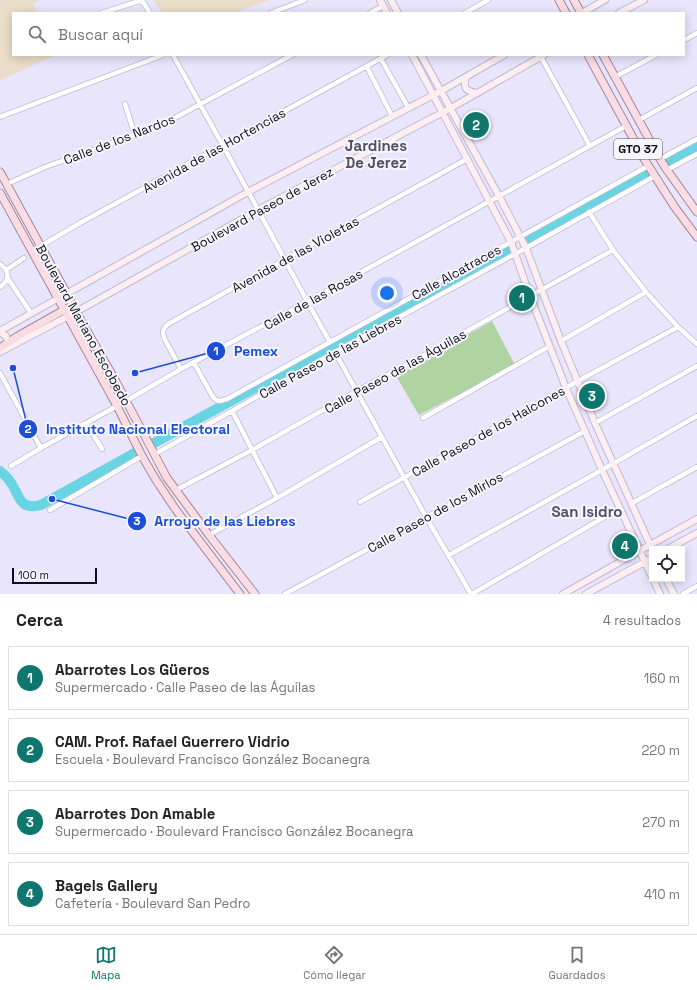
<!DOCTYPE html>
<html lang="es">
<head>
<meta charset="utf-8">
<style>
	body { margin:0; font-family:"Space Grotesk",sans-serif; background:#f2f2f2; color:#222 }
	.controls { position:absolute; right:12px; bottom:12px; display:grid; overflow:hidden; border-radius:0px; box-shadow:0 2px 10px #0003 }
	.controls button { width:36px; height:36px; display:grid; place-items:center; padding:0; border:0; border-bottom:1px solid #e0e0e0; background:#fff; color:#222; font:20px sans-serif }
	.scale { position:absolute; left:12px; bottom:10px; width:85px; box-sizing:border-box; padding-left:4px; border:2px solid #100f17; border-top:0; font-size:11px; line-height:14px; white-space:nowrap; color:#100f17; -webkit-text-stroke:3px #f6f5fe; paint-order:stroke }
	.you { position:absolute; left:387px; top:293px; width:14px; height:14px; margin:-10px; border:3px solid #fff; border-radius:50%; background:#1a73e8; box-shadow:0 0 0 6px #1a73e833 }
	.badge { display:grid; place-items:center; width:26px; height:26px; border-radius:50%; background:#0f766e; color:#fff; font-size:13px; font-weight:700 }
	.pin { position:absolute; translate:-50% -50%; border:2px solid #fff; box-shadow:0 1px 4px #0006 }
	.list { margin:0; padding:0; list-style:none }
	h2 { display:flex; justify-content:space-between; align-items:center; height:52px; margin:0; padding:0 16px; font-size:17px }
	h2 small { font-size:13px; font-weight:400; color:#767676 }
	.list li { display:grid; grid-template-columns:26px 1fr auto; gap:12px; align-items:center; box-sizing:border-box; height:64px; margin:0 8px 8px; padding:0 8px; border:1px solid #e0e0e0; border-radius:0px }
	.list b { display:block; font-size:15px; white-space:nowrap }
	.list p { margin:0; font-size:13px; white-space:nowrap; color:#767676 }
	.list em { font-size:13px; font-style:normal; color:#767676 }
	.icon { flex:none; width:22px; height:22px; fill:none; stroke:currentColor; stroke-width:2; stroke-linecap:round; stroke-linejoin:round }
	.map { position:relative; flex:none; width:697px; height:594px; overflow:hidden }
	.search { position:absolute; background:#fff; box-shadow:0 2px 10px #0003; left:12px; right:12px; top:12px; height:44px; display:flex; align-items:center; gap:10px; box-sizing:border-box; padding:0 14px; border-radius:0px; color:#767676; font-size:15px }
	.sheet { height:340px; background:#fff }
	nav { display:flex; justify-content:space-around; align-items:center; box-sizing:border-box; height:56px; border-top:1px solid #e0e0e0; background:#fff; font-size:11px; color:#767676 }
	nav a { display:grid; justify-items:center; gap:2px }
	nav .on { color:#0f766e }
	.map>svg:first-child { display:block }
</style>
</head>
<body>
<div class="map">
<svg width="697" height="594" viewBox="0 0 697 594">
	<rect width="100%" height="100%" fill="#e8e5fd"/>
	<path fill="#eaddc9" d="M 0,0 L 41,0 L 33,3 L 37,13 L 13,13 L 13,55 L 56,55 L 0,80 Z
		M 153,0 L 269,0 L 234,13 L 163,13 Z"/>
	<path fill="#b0d4a1" d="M 492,321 L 515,365 L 419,415 L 396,376 Z"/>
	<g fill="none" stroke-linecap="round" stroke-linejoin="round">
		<path stroke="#69d5e3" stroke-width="10" d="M 669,162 L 697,147
			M 529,238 L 647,174
			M 154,443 L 506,251
			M 0,471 C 3,474 7,477 9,480 C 20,494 18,511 41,505 L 135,453"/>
		<defs>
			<path id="street" d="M 102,13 L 139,1 L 143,2 L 150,13
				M 271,13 L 305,0
				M 370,13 L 383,6
				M 465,13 L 488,0
				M 684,40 L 697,33
				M 173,55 C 198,101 224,147 249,193 C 276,243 302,293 330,342
				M 541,57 L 590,146
				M 381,59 L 408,107
				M 367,67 L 392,116
				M 615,77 L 656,55
				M 125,104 L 135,135
				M 0,117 L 163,55
				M 639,120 L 697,88
				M 660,159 L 697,139
				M 667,170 L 697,154
				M 7,184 L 45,167 L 135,135 L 167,122 L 292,55
				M 589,212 L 613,250 L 646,292 L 678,327 L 697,344
				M 41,246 L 80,223 L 387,55
				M 0,264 C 10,271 10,280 0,287
				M 6,270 L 24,258
				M 7,277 L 31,313
				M 561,341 L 646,292
				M 335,352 L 426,517 L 471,594
				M 194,363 L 213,397 C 218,403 220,401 227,399 L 648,166
				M 181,369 L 165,340 C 162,333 162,330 168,324 L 467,159
				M 0,373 L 41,448
				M 126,401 L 181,369 L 307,302 L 626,126
				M 232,411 L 277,498
				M 423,418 L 550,346
				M 86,423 L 102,449
				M 595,423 L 697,366
				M 155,454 L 232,411 L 335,352 L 526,248 L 655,176
				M 11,466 L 41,448 L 117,406
				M 176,490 L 252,450 L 357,391 L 395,371 L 613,250
				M 360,502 L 578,381 L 678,327
				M 632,503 L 697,467
				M 50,510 L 142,456
				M 209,535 L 277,498 L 382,437
				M 449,555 L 602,470 L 697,416
				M 285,594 L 585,431
				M 472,594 L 620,508
				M 683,594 L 697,586"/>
			<path id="secondary" d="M 380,0 L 387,13
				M 391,0 L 398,13
				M 582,13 L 605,0
				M 619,13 L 644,0
				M 412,55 L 511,242 L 530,296 L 566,388 L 602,470 L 652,577
				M 421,55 L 458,122 L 499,196 L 526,248 L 561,341 L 595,423 L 652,549
				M 466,77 C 463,88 465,91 477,93
				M 0,331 L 248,192 L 441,91 L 504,55
				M 0,332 L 6,336 L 8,342
				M 0,352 L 76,312 L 258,210 L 428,120 L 442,113 L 544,55
				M 668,549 L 697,533
				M 653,579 L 660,594
				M 666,579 L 674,594
				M 563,594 L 650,545 L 697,519
				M 586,594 L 652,558"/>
			<path id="primary" d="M 559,0 L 566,13
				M 574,0 L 581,13
				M 588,55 L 646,162 L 674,206 L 697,237
				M 603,55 L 660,159 L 667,170 L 697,212
				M 0,172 L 67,294 L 76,312 L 114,378 L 167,478 L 209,535 L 255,594
				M 0,193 L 117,406 L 142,456 L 156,480 L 176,510 L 240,594
				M 0,348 L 18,336 L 64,310"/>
		</defs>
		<use href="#street" stroke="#bdbad1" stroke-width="6"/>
		<use href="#secondary" stroke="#bdbad1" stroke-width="8"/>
		<use href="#primary" stroke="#a68791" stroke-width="9"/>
		<use href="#street" stroke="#fff" stroke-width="4.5"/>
		<use href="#secondary" stroke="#fdeef2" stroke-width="6"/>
		<use href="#primary" stroke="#fadde4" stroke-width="7"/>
	</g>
	<g text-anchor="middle" stroke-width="4" stroke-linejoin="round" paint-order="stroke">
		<rect fill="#f6f5fe" stroke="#55545c" stroke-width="1" x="614" y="139" width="48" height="20" rx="3"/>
		<g font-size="12" font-weight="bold" fill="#100f17">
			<text x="638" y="153">GTO 37</text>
		</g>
		<g font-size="13" fill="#100f17" stroke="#f6f5fe">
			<text transform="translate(119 139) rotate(-21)" y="5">Calle de los Nardos</text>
			<text transform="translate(214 150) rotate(-29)" y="5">Avenida de las Hortencias</text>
			<text transform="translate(262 209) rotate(-29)" y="5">Boulevard Paseo de Jerez</text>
			<text transform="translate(295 254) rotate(-29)" y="5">Avenida de las Violetas</text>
			<text transform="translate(456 272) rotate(-29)" y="5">Calle Alcatraces</text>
			<text transform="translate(313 299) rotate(-29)" y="5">Calle de las Rosas</text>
			<text transform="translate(84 325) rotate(61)" y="5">Boulevard Mariano Escobedo</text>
			<text transform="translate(330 356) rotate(-29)" y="5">Calle Paseo de las Liebres</text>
			<text transform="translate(395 371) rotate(-29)" y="5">Calle Paseo de las Águilas</text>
			<text transform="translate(488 431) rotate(-29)" y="5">Calle Paseo de los Halcones</text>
			<text transform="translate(435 512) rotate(-29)" y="5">Calle Paseo de los Mirlos</text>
		</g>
		<g font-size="15" font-weight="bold" fill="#525063" stroke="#f6f5fe">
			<text x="376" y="151">Jardines<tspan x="376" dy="17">De Jerez</tspan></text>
			<text x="587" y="517">San Isidro</text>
		</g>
	</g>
	<path fill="none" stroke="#1d4ed8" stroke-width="1.5" d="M135 373L216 351M13 368L28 429M52 499L137 521"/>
	<g fill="#1d4ed8" stroke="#f6f5fe" stroke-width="1.5">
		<circle cx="135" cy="373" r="4"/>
		<circle cx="13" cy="368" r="4"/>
		<circle cx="52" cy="499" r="4"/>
		<circle cx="216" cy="351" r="10"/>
		<circle cx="28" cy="429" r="10"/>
		<circle cx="137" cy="521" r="10"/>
	</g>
	<g font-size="12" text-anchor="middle" font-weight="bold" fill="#fff">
		<text x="216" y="355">1</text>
		<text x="28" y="433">2</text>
		<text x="137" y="525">3</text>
	</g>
	<g font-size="14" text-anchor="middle" font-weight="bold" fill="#1d4ed8" stroke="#f6f5fe" stroke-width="4" stroke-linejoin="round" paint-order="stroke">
		<text x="256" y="356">Pemex</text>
		<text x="138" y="434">Instituto Nacional Electoral</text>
		<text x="225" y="526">Arroyo de las Liebres</text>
	</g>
</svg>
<div class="controls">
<button><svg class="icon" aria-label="locate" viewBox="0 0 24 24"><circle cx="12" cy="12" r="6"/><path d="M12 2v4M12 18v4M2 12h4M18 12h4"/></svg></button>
</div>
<div class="scale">100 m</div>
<div class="you"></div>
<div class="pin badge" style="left:522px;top:298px">1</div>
<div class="pin badge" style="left:476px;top:125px">2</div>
<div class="pin badge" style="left:592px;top:396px">3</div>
<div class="pin badge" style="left:625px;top:546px">4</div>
<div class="search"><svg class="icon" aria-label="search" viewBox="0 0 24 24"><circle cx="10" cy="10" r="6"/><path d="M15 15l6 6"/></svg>Buscar aquí</div>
</div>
<section class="sheet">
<h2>Cerca<small>4 resultados</small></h2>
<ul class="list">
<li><span class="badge">1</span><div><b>Abarrotes Los Güeros</b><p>Supermercado · Calle Paseo de las Águilas</p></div><em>160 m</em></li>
<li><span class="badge">2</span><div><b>CAM. Prof. Rafael Guerrero Vidrio</b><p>Escuela · Boulevard Francisco González Bocanegra</p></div><em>220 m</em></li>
<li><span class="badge">3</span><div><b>Abarrotes Don Amable</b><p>Supermercado · Boulevard Francisco González Bocanegra</p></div><em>270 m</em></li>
<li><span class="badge">4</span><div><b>Bagels Gallery</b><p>Cafetería · Boulevard San Pedro</p></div><em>410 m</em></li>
</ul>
</section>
<nav>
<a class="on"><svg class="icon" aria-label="map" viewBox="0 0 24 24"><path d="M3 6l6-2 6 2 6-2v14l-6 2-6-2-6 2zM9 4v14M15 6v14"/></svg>Mapa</a>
<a><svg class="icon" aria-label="directions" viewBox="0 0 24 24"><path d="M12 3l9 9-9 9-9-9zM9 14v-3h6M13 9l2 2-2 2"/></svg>Cómo llegar</a>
<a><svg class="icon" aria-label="saved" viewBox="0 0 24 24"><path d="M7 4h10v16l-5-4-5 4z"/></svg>Guardados</a>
</nav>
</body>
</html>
